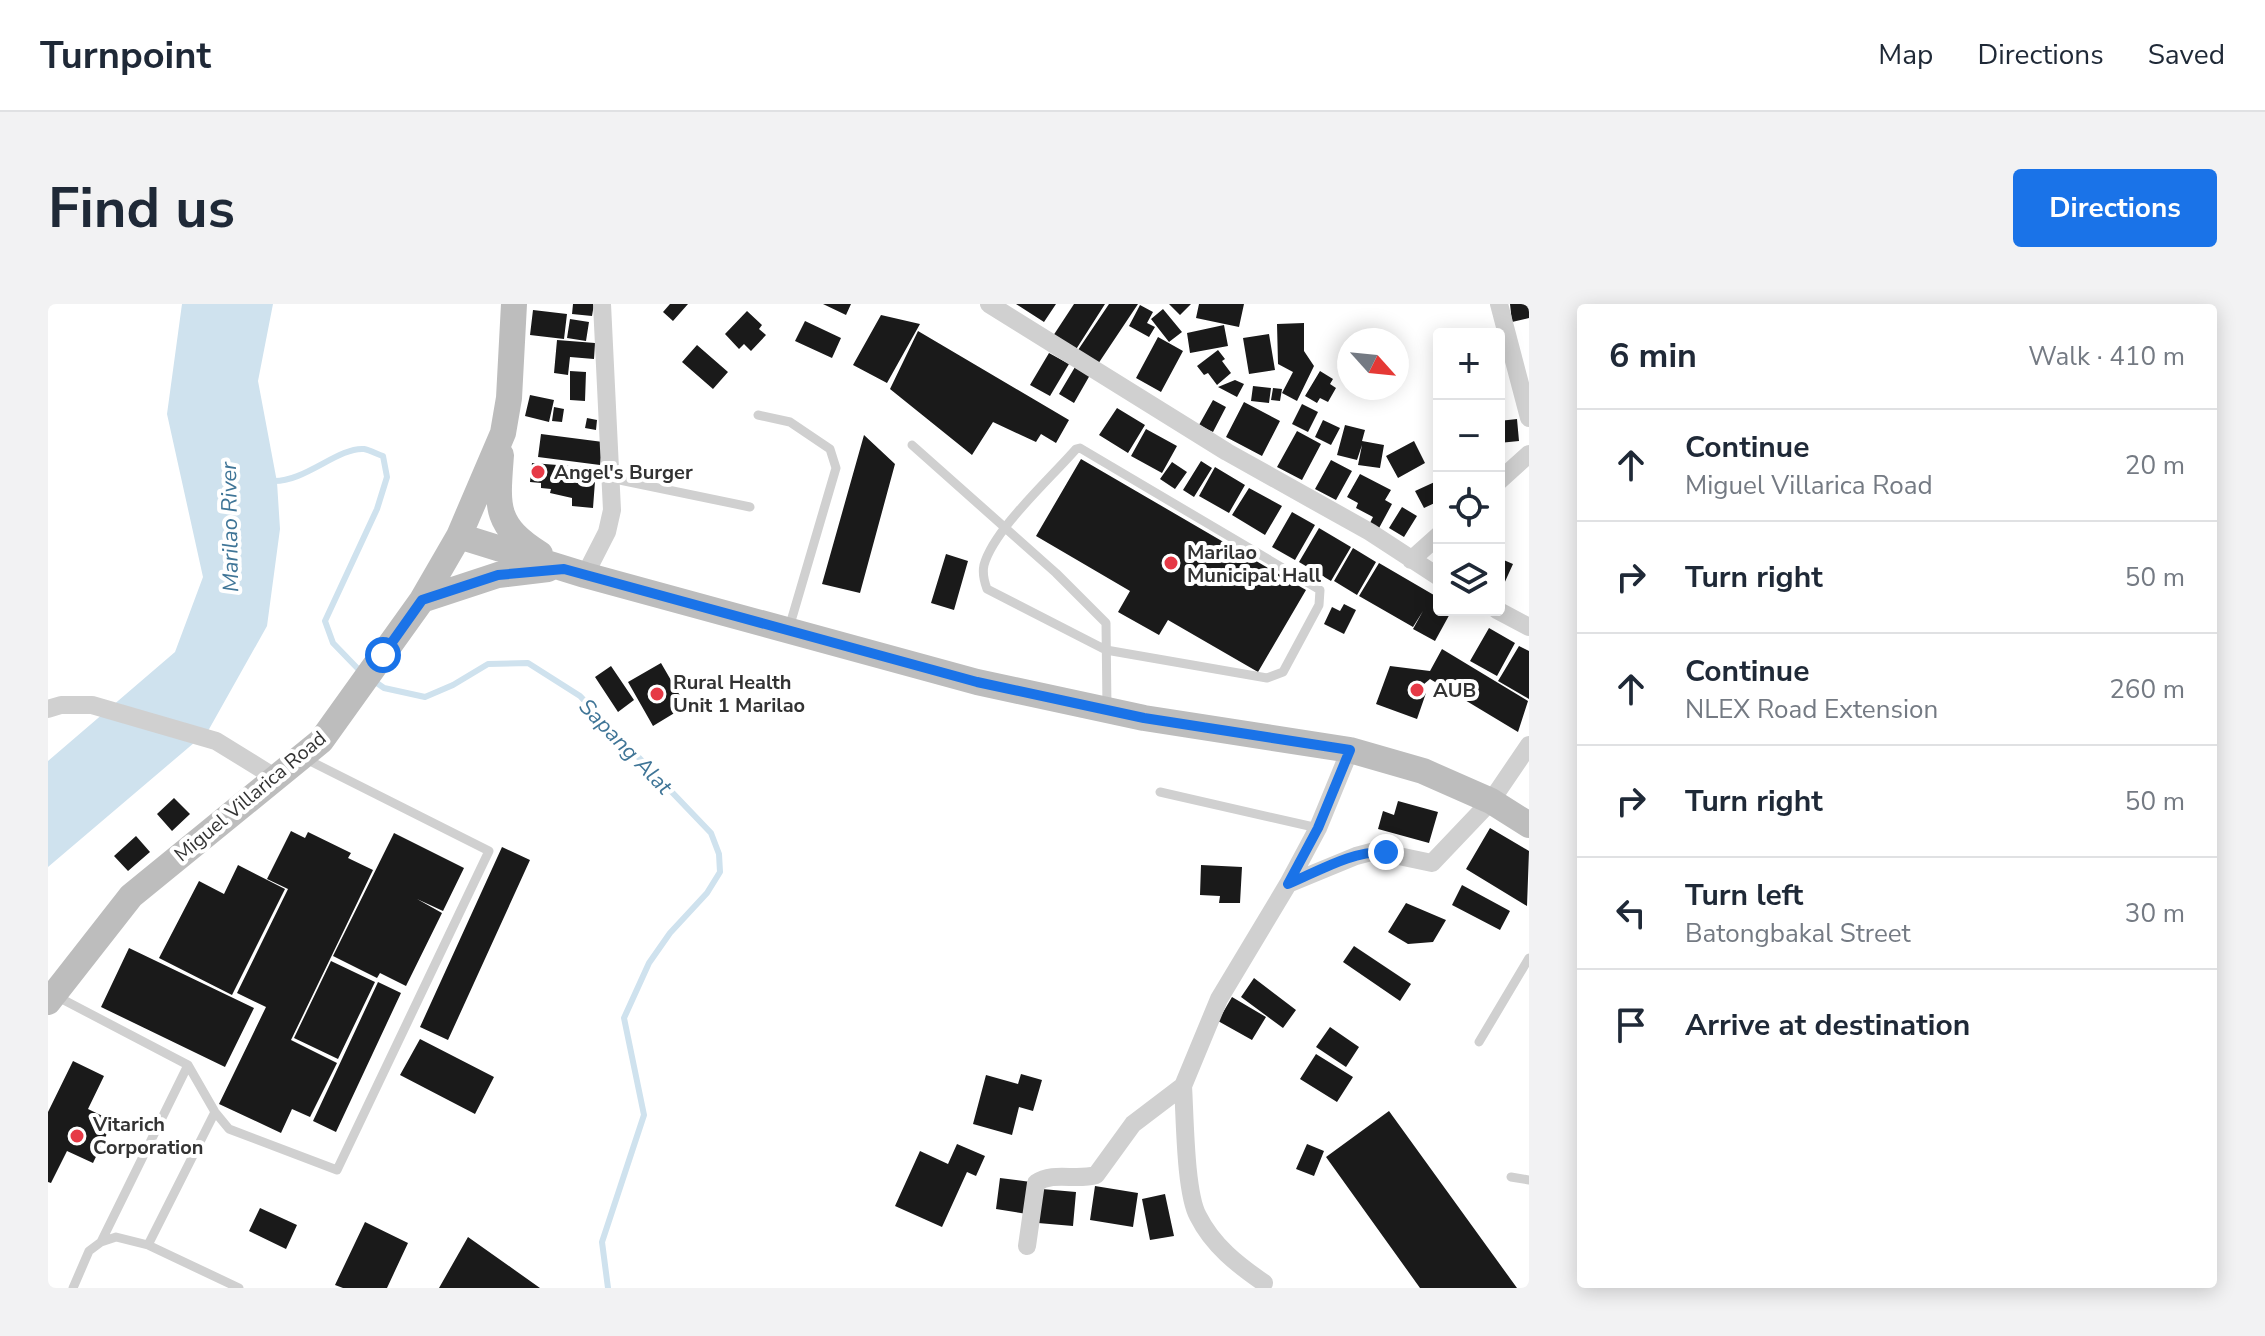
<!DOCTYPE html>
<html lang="en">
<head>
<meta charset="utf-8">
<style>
	body { margin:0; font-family:"Nunito Sans",sans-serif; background:#f2f2f3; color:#1f2937 }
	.controls { position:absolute; right:24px; top:24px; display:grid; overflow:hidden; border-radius:8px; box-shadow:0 4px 20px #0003 }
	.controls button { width:72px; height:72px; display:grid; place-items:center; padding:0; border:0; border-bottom:2px solid #e0e1e3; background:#fff; color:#1f2937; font:40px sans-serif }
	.compass { position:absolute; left:1289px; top:24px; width:72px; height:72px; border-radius:50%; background:#fff; box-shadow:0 4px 20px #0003; rotate:117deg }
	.stop { position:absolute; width:24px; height:24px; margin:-18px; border:6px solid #1a73e8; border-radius:50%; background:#fff }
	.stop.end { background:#1a73e8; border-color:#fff; box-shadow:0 2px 8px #0008 }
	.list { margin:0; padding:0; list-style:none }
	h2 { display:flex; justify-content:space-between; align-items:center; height:104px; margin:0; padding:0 32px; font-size:34px }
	h2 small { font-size:26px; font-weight:400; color:#747a83 }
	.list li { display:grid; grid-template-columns:52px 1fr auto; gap:24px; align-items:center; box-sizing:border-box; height:112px; padding:0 32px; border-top:2px solid #e0e1e3 }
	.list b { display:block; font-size:30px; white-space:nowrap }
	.list p { margin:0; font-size:26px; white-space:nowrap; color:#747a83 }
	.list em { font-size:26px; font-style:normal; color:#747a83 }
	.icon { flex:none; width:44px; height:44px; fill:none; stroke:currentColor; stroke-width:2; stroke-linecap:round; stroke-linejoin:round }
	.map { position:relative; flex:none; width:1481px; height:984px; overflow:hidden; border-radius:8px }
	header { display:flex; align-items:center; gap:48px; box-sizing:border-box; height:112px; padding:0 40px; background:#fff; border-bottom:2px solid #e0e1e3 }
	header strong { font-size:38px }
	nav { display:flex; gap:44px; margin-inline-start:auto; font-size:28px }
	.intro { display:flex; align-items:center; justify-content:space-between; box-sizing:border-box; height:192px; padding:0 48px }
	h1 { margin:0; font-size:56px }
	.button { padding:20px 36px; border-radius:8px; background:#1a73e8; color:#fff; font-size:28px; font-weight:700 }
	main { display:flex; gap:48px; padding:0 48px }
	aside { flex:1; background:#fff; border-radius:8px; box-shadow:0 4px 20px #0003 }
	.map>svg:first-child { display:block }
</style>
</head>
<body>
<header>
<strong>Turnpoint</strong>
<nav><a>Map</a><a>Directions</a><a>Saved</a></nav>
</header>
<div class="intro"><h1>Find us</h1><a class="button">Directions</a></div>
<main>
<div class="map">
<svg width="1481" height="984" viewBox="0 0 1481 984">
	<rect width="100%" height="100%" fill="#fff"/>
	<path fill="#cfe2ee" d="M 134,0 L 225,0 L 210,77 L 229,178 L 232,225 L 219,322 L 160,427 L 0,563 L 0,457 L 127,348 L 155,273 L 119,110 Z"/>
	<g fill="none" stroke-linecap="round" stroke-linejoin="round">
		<path stroke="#cfe2ee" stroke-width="6" d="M 224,177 C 256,179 290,143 316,145 C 322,146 329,150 335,152 L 339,173 L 329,205 L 277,317 L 285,339 L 314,369
			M 326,377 L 336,384 L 377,393 L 405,381 L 440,360 L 480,359 L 532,392 L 663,529 L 671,550 L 672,568 L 659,589 L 622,629 L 601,659 L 576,714 L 596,811 L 554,938 L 560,984"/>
	</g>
	<path fill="#1a1a1a" d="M 525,0 L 546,0 L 544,12 L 524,10 Z
		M 622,0 L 640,0 L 625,17 L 615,8 Z
		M 775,0 L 803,0 L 798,11 Z
		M 968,0 L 1008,0 L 996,18 Z
		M 1026,0 L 1057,0 L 1027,47 L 1005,32 Z
		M 1061,0 L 1090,0 L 1050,60 L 1030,46 Z
		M 1121,0 L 1143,0 L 1132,11 Z
		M 1151,0 L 1196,0 L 1191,23 L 1148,14 Z
		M 1462,0 L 1481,0 L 1481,14 L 1464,18 Z
		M 1092,1 L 1105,8 L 1099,19 L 1107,23 L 1101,33 L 1081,22 Z
		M 1115,5 L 1134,28 L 1121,38 L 1103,15 Z
		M 485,6 L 519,10 L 516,35 L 482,31 Z
		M 699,7 L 714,21 L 711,25 L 718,31 L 703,47 L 696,40 L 691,45 L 677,30 Z
		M 833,11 L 872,20 L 839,79 L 805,61 Z
		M 522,15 L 541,18 L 538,37 L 519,34 Z
		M 757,17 L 793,34 L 784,54 L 747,37 Z
		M 1256,19 L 1256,47 L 1266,62 L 1249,97 L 1234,89 L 1245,68 L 1230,60 L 1229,20 Z
		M 1176,21 L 1180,42 L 1142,49 L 1139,29 Z
		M 870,27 L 1021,116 L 1008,139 L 993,130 L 988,138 L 945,118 L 924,151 L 842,85 Z
		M 1221,30 L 1227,66 L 1201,70 L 1195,34 Z
		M 1110,33 L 1135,47 L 1113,88 L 1088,74 Z
		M 509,36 L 547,39 L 546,55 L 522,53 L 520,71 L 506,69 Z
		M 649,41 L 680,68 L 665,85 L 634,58 Z
		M 1170,46 L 1177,55 L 1174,57 L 1183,69 L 1169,81 L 1160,69 L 1156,71 L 1149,62 Z
		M 1001,49 L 1021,60 L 1002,92 L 982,81 Z
		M 1027,63 L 1042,71 L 1026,99 L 1011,90 Z
		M 522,67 L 538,68 L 537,97 L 522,96 Z
		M 1272,67 L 1285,75 L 1282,80 L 1288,84 L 1280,98 L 1272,94 L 1269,99 L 1257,92 Z
		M 1187,76 L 1196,80 L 1189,93 L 1170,83 Z
		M 1205,82 L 1223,84 L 1221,99 L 1203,97 Z
		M 1225,84 L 1234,85 L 1232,97 L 1223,96 Z
		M 482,91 L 506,96 L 501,118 L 477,112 Z
		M 1165,96 L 1178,103 L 1165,128 L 1151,121 Z
		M 1196,98 L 1232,117 L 1214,152 L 1178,133 Z
		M 1254,100 L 1270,108 L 1260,128 L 1244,120 Z
		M 506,103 L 516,105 L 514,118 L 504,117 Z
		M 1069,104 L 1097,121 L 1080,149 L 1051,131 Z
		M 539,114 L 549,116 L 548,126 L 537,124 Z
		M 1469,115 L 1471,137 L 1451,139 L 1451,117 Z
		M 1275,116 L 1292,124 L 1283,141 L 1267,133 Z
		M 1297,121 L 1317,126 L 1314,137 L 1336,141 L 1332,164 L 1310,161 L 1314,141 L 1309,156 L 1289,151 Z
		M 1098,125 L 1129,142 L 1114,169 L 1083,152 Z
		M 1249,127 L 1273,140 L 1254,176 L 1229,163 Z
		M 493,130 L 555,138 L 552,161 L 490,153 Z
		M 816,131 L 847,160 L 812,289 L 774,280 Z
		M 1366,137 L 1377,159 L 1350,174 L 1338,152 Z
		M 1033,155 L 1258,286 L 1210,368 L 1120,316 L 1111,331 L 1070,308 L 1082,287 L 988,232 Z
		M 1283,156 L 1304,167 L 1288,196 L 1267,185 Z
		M 1153,157 L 1164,164 L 1146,193 L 1135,186 Z
		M 1124,158 L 1139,168 L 1127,185 L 1112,175 Z
		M 484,159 L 548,164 L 545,204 L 524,202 L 524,194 L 502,189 L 503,185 L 493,184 L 493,179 L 482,178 Z
		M 1167,163 L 1197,181 L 1181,209 L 1151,192 Z
		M 1312,170 L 1343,186 L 1337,196 L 1344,200 L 1330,226 L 1321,221 L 1325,213 L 1308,204 L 1310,199 L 1299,193 Z
		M 1391,176 L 1391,197 L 1376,204 L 1367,187 Z
		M 1201,184 L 1234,202 L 1217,231 L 1184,211 Z
		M 1354,203 L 1369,212 L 1356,233 L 1341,224 Z
		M 1244,208 L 1267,221 L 1247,256 L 1224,243 Z
		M 1271,224 L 1303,243 L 1283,277 L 1251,258 Z
		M 1305,244 L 1328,258 L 1309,291 L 1286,277 Z
		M 898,250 L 920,257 L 906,306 L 883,299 Z
		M 1451,254 L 1465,260 L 1451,291 Z
		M 1331,259 L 1391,294 L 1391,306 L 1404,306 L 1387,337 L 1365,325 L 1375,307 L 1365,323 L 1311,292 Z
		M 1296,300 L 1308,306 L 1296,330 L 1276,320 L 1284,303 L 1292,307 Z
		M 1441,324 L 1467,339 L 1449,372 L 1422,357 Z
		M 1471,342 L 1481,347 L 1481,395 L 1450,377 Z
		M 1394,345 L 1480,397 L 1470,428 L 1382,375 L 1369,386 L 1378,389 L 1369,415 L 1328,400 L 1342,362 L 1382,367 Z
		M 613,359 L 638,402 L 605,422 L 580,378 Z
		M 563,362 L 586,396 L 570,408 L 547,373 Z
		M 126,494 L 142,510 L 124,527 L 109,510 Z
		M 1350,497 L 1390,508 L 1381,539 L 1330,525 L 1335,507 L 1346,511 Z
		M 1442,524 L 1481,547 L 1479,602 L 1418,565 Z
		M 243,527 L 257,534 L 260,528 L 303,549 L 300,554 L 325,566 L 243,736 L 289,759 L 262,813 L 244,805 L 233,829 L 171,800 L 218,703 L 189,689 L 240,585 L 219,575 Z
		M 346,529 L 416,564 L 395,607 L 369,595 L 394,609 L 358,682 L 332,669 L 329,674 L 285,652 Z
		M 88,532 L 102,548 L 80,567 L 66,552 Z
		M 454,543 L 482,556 L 400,736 L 372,723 Z
		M 190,561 L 237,585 L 184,691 L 111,654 L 151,577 L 176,590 Z
		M 1153,561 L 1194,563 L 1192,599 L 1171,599 L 1172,592 L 1152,591 Z
		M 1414,581 L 1462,607 L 1452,626 L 1404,601 Z
		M 1358,599 L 1398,616 L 1385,638 L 1360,640 L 1340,628 Z
		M 1306,642 L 1363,680 L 1352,697 L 1295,658 Z
		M 81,644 L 206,704 L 177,763 L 53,703 Z
		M 283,657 L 327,678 L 290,755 L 246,734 Z
		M 1206,674 L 1248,706 L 1235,724 L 1193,693 Z
		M 330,678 L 353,689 L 288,828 L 265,817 Z
		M 1184,693 L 1218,713 L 1204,736 L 1170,717 Z
		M 1282,723 L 1311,743 L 1298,763 L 1268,743 Z
		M 372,735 L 446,773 L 427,810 L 352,771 Z
		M 1268,750 L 1305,773 L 1289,798 L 1252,775 Z
		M 25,757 L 56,772 L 40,805 L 65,817 L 45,859 L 19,847 L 3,879 L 0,878 L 0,808 Z
		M 973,770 L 994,776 L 985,807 L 971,803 L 964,831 L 925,820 L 938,771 L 970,780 Z
		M 1341,807 L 1469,984 L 1372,984 L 1278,853 Z
		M 909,840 L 937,852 L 928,872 L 919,868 L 894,923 L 847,902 L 872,847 L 900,860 Z
		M 1259,840 L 1276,847 L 1266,872 L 1248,865 Z
		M 952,874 L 983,878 L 979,910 L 948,905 Z
		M 1047,882 L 1090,889 L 1085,923 L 1042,916 Z
		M 994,885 L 1028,888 L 1025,922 L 990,919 Z
		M 1117,890 L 1126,932 L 1102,936 L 1094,895 Z
		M 212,904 L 249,921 L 238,945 L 201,927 Z
		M 317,918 L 360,939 L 339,984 L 295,984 L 287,981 Z
		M 420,933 L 492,984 L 391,984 Z"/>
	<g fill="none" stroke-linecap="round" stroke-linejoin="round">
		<path stroke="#d0d0d0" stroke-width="9" d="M 710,111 L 742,118 L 782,145 L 788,164 L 741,324
			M 864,141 L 1008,269 L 1058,319 L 1059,405
			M 1032,144 L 1272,286 L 1271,301 L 1235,368 L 1219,374 L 1058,346 L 939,285 C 936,277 934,270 936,261 C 946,225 1003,174 1028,145 Z
			M 562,174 L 702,203
			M 1112,488 L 1270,524
			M 10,693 L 140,761 L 53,938
			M 1431,738 L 1481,654
			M 140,761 L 167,808 L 181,825 L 289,866 L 441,547 L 258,455
			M 1463,873 L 1481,876
			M 100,941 L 167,808
			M 25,984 L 41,947 L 53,938 L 68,933 L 100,941 L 191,984"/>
		<path stroke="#d0d0d0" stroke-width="18" d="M 941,0 L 1179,148 L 1322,228 L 1391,273
			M 1451,0 L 1481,114
			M 1451,177 L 1481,150
			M 1363,256 L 1391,231
			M 537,271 L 559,228 L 564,206 L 554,0
			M 1449,306 L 1481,323
			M 0,405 L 13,401 L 44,401 L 168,437 L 228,474
			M 1240,580 L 1270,524 L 1302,446
			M 1135,782 C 1137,812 1137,888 1150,912 C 1165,942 1190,961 1216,979
			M 979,942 L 988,879 C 1006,867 1027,877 1048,871 L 1085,820 L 1135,782 L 1171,695 L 1240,580 L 1308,552 L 1327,547 L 1384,559 L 1443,497 L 1481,441"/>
		<path stroke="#bdbdbd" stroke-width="26" d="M 453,151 C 449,203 446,221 492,250
			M 411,232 L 537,271 L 929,378 L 1096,414 L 1302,446 L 1375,467 L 1443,497 L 1481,521
			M 374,296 L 450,271 L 500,265
			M 0,698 L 83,592 L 273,437 L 374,296 L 411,232 L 455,129 L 461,94 L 466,0"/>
	</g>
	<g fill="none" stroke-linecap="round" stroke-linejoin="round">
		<path stroke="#1a73e8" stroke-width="10" d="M 335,351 L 374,296 L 450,271 L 516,265 L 929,378 L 1096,414 L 1302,446 L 1270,524 L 1240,580 C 1269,568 1305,546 1338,548"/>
	</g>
	<g fill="#e63946" stroke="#fff" stroke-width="3">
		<circle cx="490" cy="168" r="8"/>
		<circle cx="1123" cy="259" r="8"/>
		<circle cx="1369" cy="386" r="8"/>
		<circle cx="609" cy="390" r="8"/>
		<circle cx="29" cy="832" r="8"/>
	</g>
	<g text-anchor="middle" stroke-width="8" stroke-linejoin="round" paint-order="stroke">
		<g font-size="20" font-weight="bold" fill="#333" stroke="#fff" text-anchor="start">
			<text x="506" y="175">Angel's Burger</text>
			<text x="1139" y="255">Marilao<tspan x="1139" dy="23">Municipal Hall</tspan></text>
			<text x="625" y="385">Rural Health<tspan x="625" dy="23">Unit 1 Marilao</tspan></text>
			<text x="1385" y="393">AUB</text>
			<text x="45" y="827">Vitarich<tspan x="45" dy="23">Corporation</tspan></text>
		</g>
		<g font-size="20" fill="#333" stroke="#fff">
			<text transform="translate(202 492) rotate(-40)" y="7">Miguel Villarica Road</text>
		</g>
		<g font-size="22" font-style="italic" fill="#3f7597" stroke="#fff">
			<text transform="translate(181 223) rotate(-91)" y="8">Marilao River</text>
			<text transform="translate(578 442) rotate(46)" y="8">Sapang Alat</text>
		</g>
	</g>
</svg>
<div class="controls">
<button>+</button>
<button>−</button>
<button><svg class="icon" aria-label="locate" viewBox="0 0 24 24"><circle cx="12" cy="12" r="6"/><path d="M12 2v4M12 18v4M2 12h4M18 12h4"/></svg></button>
<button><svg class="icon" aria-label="layers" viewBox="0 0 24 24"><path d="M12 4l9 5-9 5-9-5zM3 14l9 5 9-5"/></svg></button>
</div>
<svg class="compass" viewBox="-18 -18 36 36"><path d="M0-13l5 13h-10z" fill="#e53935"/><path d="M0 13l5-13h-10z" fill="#747a83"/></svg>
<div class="stop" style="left:335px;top:351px"></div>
<div class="stop end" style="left:1338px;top:548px"></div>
</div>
<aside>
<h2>6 min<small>Walk · 410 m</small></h2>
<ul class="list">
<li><svg class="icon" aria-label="ahead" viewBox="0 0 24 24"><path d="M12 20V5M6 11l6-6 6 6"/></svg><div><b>Continue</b><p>Miguel Villarica Road</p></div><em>20 m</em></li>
<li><svg class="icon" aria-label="right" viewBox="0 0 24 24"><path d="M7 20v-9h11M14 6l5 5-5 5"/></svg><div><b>Turn right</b></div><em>50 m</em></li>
<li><svg class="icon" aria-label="ahead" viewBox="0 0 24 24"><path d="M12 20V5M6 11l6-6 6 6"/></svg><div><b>Continue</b><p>NLEX Road Extension</p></div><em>260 m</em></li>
<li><svg class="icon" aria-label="right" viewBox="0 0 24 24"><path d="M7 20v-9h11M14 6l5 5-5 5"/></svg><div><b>Turn right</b></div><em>50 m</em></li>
<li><svg class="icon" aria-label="left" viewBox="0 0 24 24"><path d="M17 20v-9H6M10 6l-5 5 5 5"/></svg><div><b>Turn left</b><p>Batongbakal Street</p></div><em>30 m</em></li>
<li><svg class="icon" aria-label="arrive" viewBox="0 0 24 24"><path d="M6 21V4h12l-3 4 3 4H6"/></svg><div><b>Arrive at destination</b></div></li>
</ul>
</aside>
</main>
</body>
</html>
